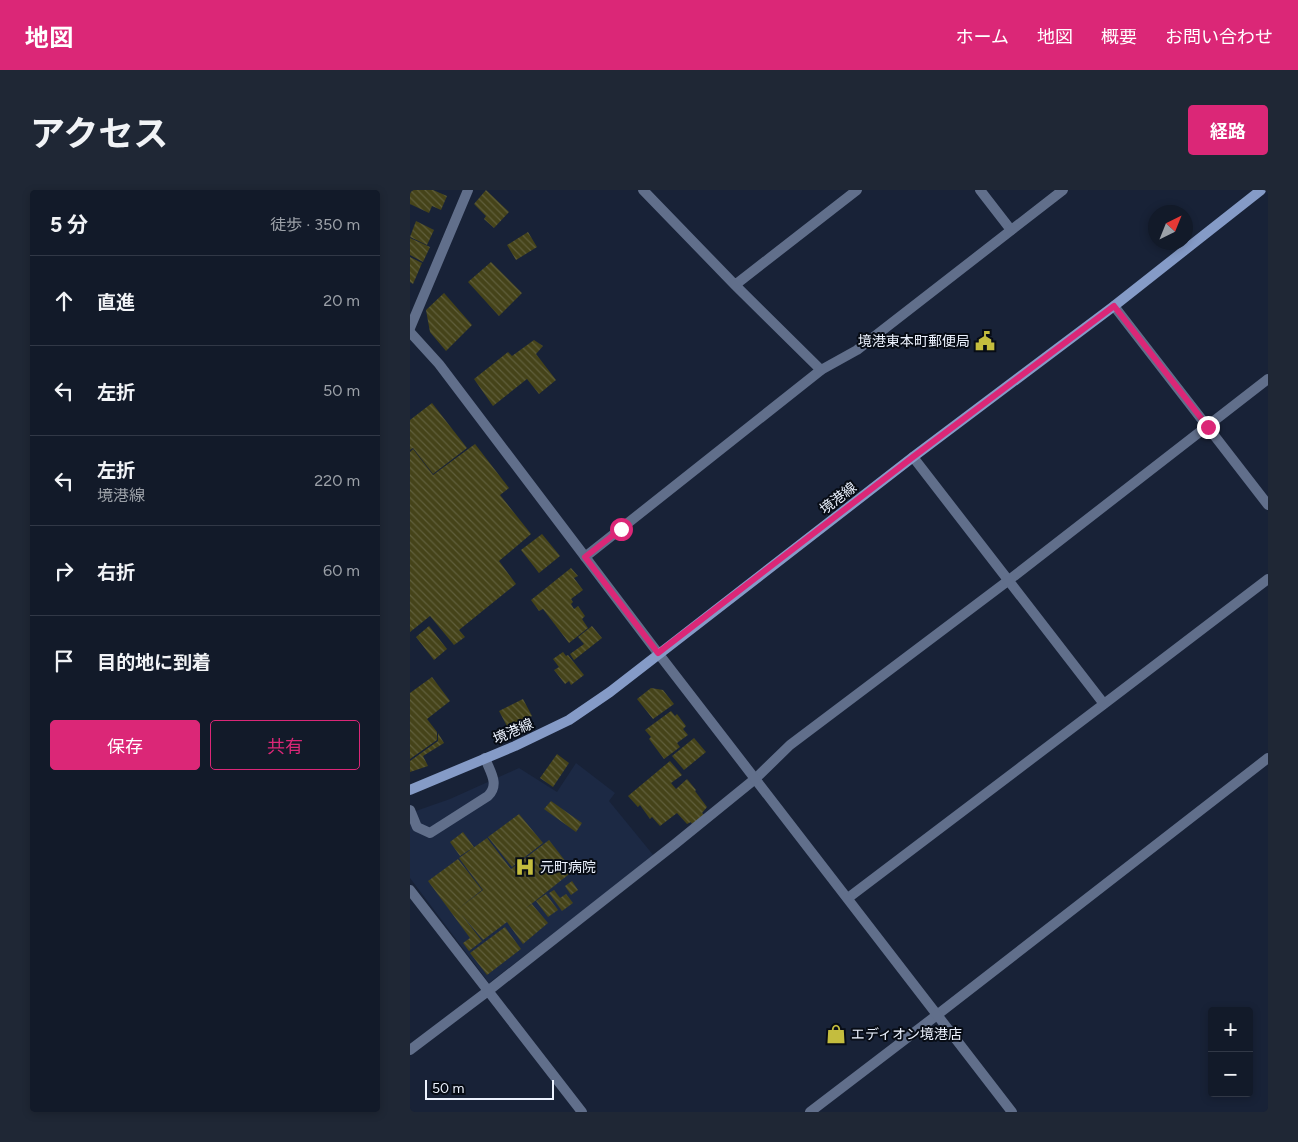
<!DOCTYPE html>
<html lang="ja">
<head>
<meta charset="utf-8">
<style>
	body { margin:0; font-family:Figtree,"Noto Sans JP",sans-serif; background:#1f2735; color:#f1f3f6 }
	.controls { position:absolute; right:15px; bottom:15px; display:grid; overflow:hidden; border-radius:5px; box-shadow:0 2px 8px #0003 }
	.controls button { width:45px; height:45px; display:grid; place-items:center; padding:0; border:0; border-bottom:1px solid #313846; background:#121a29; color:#f1f3f6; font:25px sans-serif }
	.compass { position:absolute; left:738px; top:15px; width:45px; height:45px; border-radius:50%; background:#121a29; box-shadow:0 2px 8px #0003; rotate:43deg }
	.scale { position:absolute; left:15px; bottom:12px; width:129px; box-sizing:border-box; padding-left:5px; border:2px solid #ecf2fe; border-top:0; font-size:14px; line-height:18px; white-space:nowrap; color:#ecf2fe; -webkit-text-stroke:4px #070c15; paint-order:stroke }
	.stop { position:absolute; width:15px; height:15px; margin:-11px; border:4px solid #db2777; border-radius:50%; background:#fff }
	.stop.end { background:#db2777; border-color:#fff; box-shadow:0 1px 5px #0008 }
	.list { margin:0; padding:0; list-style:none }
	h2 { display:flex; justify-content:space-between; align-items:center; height:65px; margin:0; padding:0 20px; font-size:21px }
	h2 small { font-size:16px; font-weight:400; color:#9ca1a8 }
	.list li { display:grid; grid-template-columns:32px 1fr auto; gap:15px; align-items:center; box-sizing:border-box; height:90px; padding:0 20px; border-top:1px solid #313846 }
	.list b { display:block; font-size:19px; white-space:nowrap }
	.list p { margin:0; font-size:16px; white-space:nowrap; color:#9ca1a8 }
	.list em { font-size:16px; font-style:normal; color:#9ca1a8 }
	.actions { display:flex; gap:10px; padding:15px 20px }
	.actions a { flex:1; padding:11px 0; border:1px solid #db2777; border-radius:5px; text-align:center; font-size:18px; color:#db2777 }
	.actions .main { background:#db2777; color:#fff }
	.icon { flex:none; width:28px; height:28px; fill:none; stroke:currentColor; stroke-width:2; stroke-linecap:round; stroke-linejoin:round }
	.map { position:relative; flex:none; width:858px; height:922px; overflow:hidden; border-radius:5px }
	header { display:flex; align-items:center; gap:30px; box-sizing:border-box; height:70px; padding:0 25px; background:#db2777; color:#fff }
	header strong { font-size:24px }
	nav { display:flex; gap:28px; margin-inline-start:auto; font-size:18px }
	.intro { display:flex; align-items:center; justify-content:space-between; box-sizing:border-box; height:120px; padding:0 30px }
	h1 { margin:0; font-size:35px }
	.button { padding:12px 22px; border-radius:5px; background:#db2777; color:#fff; font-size:18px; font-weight:700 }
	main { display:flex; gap:30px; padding:0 30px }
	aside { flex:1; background:#121a29; border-radius:5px; box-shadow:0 2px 8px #0003 }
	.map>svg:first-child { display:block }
</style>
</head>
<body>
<header>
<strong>地図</strong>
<nav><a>ホーム</a><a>地図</a><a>概要</a><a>お問い合わせ</a></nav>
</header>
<div class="intro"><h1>アクセス</h1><a class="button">経路</a></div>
<main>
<aside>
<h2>5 分<small>徒歩 · 350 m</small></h2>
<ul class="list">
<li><svg class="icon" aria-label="ahead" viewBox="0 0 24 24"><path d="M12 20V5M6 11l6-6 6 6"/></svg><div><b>直進</b></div><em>20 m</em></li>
<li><svg class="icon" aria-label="left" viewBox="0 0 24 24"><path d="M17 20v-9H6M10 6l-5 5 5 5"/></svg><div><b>左折</b></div><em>50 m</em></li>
<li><svg class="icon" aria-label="left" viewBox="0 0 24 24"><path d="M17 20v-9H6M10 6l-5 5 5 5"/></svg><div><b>左折</b><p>境港線</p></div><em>220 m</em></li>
<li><svg class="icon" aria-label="right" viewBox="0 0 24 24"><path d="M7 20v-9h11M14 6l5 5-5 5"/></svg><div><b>右折</b></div><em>60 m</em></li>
<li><svg class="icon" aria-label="arrive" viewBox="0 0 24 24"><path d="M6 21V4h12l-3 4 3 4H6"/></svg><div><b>目的地に到着</b></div></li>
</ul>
<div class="actions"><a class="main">保存</a><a>共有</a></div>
</aside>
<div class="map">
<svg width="858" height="922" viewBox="0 0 858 922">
	<defs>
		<pattern id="building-back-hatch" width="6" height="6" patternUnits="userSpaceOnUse" patternTransform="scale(1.25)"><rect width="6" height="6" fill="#454319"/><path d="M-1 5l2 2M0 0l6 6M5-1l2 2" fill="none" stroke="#605f3c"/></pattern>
	</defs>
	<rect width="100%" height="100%" fill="#182237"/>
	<path fill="#1c2944" d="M 166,573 L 205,603 L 199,611 L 244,666 L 79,793 L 0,688 L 0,623 L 40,609 L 109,578 L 147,602 Z"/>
	<path fill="url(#building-back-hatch)" d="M 0,0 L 23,0 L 37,6 L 31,20 L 22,16 L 19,23 L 0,14 Z
		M 76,0 L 99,22 L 84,38 L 74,29 L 76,26 L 64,14 Z
		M 6,31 L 24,40 L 17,55 L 0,47 Z
		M 118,42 L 127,57 L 106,70 L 97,55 Z
		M 0,48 L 20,57 L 13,72 L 0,65 Z
		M 0,67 L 12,73 L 3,94 L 0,92 Z
		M 81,72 L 112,103 L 89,126 L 58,92 Z
		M 34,103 L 62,135 L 36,161 L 20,142 L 16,120 Z
		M 124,150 L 133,156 L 126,164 L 146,190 L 129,204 L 117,189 L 83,216 L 64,189 L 98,162 L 102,166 Z
		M 22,213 L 57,258 L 23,284 L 3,258 L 0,260 L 0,230 Z
		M 65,254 L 99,298 L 90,305 L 121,344 L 89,371 L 106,394 L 49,440 L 55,447 L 44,455 L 20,426 L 0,442 L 0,262 L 3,259 L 23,285 Z
		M 132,344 L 150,366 L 129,383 L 111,360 Z
		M 161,378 L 168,386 L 164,388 L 173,400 L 161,409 L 163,412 L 161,414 L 164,419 L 168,416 L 175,426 L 172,429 L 178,438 L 159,453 L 133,419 L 129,421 L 121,410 Z
		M 19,436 L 37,459 L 24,470 L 6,447 Z
		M 182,436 L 192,448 L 164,470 L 160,464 L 174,454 L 168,447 Z
		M 153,462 L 156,466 L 158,465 L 174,485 L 161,495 L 159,491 L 155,494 L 144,480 L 149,477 L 143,469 Z
		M 22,487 L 40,511 L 17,529 L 27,542 L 27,550 L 0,569 L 0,503 Z
		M 241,498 L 253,500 L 264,514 L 243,529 L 227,509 Z
		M 113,509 L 122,526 L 98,538 L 89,521 Z
		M 261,521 L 265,526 L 267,524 L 276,536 L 273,539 L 278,545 L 267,553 L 270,557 L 254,569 L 239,549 L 241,547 L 235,540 Z
		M 28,543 L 34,553 L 13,566 L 18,576 L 0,582 L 0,571 L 28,551 Z
		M 284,548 L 296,562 L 274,580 L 262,566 Z
		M 147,564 L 159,573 L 143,597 L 130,588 Z
		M 260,571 L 272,585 L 261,593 L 266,599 L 277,589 L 286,600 L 285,601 L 297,617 L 292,623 L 294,625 L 282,634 L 281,632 L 277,634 L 267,623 L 250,636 L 242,627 L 240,629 L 230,615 L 228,617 L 218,606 Z
		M 141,611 L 172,633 L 166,642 L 134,619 Z
		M 109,624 L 133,653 L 102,677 L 78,647 Z
		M 53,642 L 64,657 L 50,666 L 40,652 Z
		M 77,648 L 101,679 L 139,650 L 163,681 L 115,719 L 122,714 L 138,733 L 113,754 L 97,732 L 73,750 L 51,724 L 72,751 L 59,761 L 53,753 L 60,748 L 18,691 L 48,669 L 72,700 L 48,719 L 73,700 L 49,668 Z
		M 162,691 L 168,700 L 161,705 L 155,696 Z
		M 144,700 L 150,708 L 156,704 L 163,713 L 152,721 L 139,703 Z
		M 136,704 L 148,720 L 138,727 L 126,711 Z
		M 95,737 L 111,759 L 77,785 L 60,763 Z"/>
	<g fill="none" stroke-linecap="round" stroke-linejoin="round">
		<path stroke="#616f8b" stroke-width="10" d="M 233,0 L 325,95 L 411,180
			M 570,0 L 601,40
			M 325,95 L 447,0
			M 0,620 L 7,637 L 20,643 L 78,606 C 90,594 80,582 75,568
			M 78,801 L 265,654 L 345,589
			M 527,825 L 858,568"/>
		<path stroke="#616f8b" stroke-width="10" d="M 704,116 L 858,315
			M 0,138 L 58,0
			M 175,367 L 411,180 L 447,160 L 653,0
			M 694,514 L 858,389
			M 345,589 L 380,555 L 599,390 L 858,189
			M 0,700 L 172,922
			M 438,708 L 694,514 L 503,267
			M 0,860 L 78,801
			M 400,922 L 527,825"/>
		<path stroke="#616f8b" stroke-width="10" d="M 0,142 L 29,174 L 248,463 L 602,922"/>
		<path stroke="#859bc7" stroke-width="10" d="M 0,600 L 105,556 L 159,530 L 200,502 L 503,267 L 704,116 L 851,0"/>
	</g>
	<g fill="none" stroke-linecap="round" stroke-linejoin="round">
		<path stroke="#db2777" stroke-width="6" d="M 211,339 L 175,367 L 248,463 L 503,267 L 704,116 L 798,237"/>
	</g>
	<defs>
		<symbol id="civic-bare" viewBox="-9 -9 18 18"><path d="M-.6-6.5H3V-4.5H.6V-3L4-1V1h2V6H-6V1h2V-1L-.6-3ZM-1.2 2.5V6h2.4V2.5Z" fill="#c4bd3e" stroke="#070c15" stroke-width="2.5" paint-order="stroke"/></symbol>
		<symbol id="hospital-bare" viewBox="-9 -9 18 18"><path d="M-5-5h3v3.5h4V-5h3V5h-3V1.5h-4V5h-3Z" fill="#c4bd3e" stroke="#070c15" stroke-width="2.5" paint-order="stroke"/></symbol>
		<symbol id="shop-bare" viewBox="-9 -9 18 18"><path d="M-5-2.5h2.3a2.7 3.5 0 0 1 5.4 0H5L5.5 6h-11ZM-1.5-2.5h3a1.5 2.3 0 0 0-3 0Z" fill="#c4bd3e" stroke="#070c15" stroke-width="2.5" paint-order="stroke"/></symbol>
	</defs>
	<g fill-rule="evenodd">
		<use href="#civic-bare" x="561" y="137" width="28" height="28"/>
		<use href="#hospital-bare" x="101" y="663" width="28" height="28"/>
		<use href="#shop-bare" x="412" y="830" width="28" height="28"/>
	</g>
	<g text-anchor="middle" stroke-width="4" stroke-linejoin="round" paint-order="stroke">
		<g font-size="14" fill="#ecf2fe" stroke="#070c15" text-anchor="start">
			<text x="560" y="156" text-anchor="end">境港東本町郵便局</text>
			<text x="130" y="682">元町病院</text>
			<text x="441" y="849">エディオン境港店</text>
		</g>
		<g font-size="14" fill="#ecf2fe" stroke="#070c15">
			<text transform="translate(428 308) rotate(-38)" y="5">境港線</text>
			<text transform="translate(103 541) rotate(-24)" y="5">境港線</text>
		</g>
	</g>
</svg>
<div class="controls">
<button>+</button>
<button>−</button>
</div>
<svg class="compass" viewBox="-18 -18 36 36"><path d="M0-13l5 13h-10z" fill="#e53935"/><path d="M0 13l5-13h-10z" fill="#9ca1a8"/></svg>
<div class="scale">50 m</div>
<div class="stop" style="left:211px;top:339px"></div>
<div class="stop end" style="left:798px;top:237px"></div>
</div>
</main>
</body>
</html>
